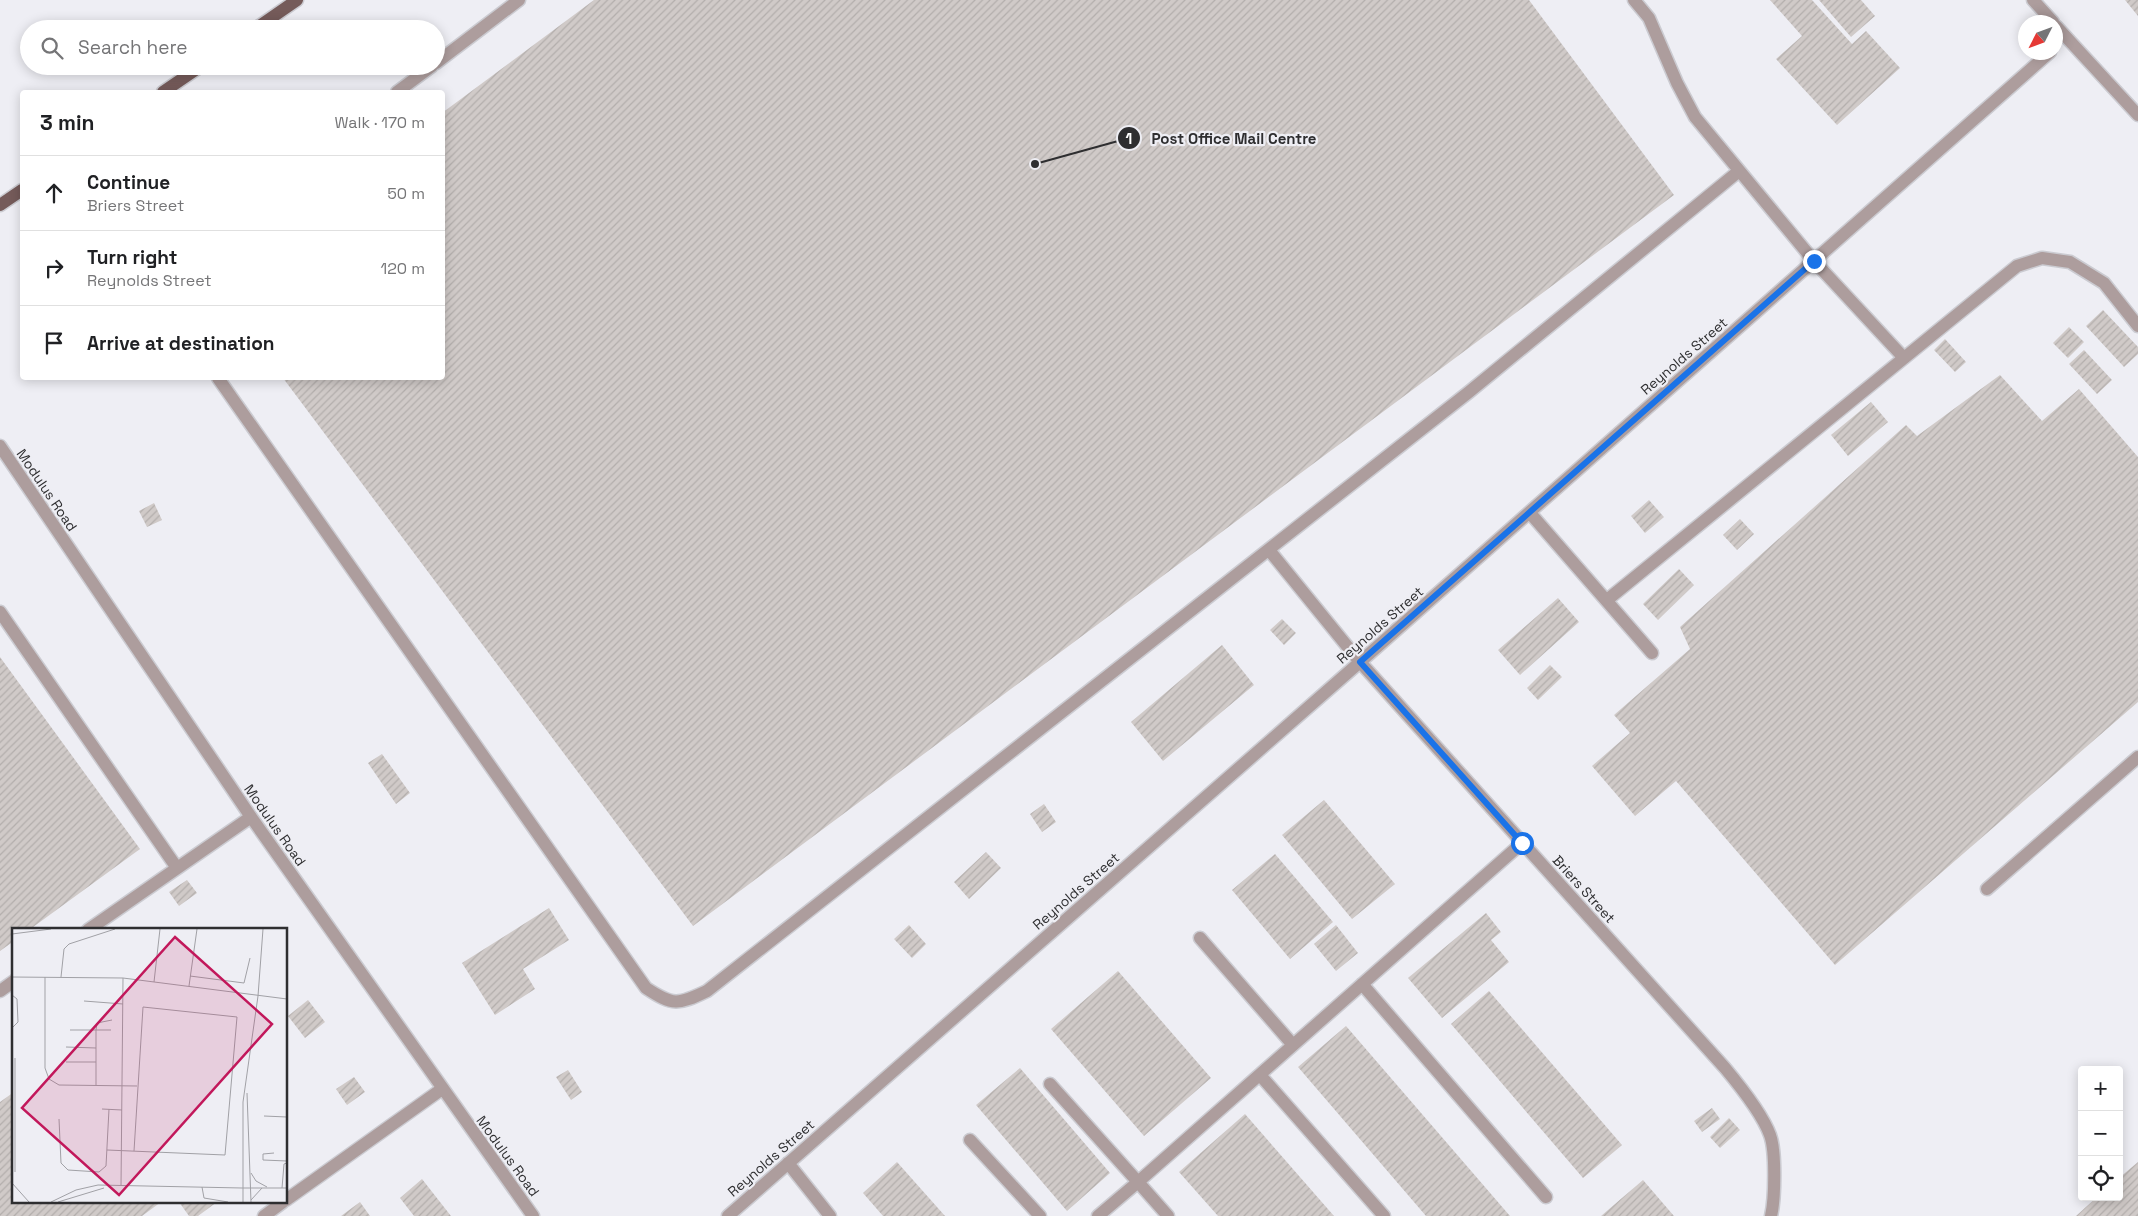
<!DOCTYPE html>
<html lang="en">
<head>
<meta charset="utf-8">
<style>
	body { margin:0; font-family:"Space Grotesk",sans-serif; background:#f6f6f6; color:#202124 }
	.controls { position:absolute; right:15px; bottom:15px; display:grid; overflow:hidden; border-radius:5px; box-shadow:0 2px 12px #0003 }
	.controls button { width:45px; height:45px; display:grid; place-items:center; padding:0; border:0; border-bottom:1px solid #e0e0e0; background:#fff; color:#202124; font:25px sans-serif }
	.compass { position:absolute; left:2018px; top:15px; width:45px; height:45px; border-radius:50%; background:#fff; box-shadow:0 2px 12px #0003; rotate:228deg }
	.stop { position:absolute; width:15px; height:15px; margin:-11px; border:4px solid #1a73e8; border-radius:50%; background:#fff }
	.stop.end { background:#1a73e8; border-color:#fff; box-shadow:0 1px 5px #0008 }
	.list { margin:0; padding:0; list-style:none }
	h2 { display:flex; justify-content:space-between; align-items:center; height:65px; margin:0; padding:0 20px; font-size:21px }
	h2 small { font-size:16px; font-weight:400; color:#757577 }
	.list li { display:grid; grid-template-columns:32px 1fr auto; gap:15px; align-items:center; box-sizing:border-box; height:75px; padding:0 20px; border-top:1px solid #e0e0e0 }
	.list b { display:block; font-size:19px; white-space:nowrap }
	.list p { margin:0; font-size:16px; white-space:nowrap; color:#757577 }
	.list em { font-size:16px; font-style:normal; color:#757577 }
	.icon { flex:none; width:28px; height:28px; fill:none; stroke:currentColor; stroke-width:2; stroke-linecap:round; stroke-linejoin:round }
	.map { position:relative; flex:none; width:2138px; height:1216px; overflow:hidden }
	.search { position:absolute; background:#fff; box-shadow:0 2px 12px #0003; left:20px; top:20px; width:425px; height:55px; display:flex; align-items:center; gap:12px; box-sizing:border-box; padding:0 18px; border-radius:28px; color:#757577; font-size:19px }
	.panel { position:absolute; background:#fff; box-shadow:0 2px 12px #0003; left:20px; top:90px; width:425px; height:290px; border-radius:5px }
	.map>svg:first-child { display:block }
</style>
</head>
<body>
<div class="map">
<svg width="2138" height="1216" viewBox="0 0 2138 1216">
	<defs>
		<pattern id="building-hatch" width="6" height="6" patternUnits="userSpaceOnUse" patternTransform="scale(1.25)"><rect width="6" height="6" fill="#d0cac8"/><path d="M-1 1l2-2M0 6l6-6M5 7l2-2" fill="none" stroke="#b3aeac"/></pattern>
	</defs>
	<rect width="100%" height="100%" fill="#eeeef4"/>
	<path fill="url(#building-hatch)" d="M 594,0 L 1529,0 L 1674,195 L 693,926 L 283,378 L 442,378 L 442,113 Z
		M 1770,0 L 1812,0 L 1852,44 L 1866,31 L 1900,68 L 1837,125 L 1776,59 L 1802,36 Z
		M 1819,0 L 1861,0 L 1875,16 L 1851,37 Z
		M 2125,0 L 2138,0 L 2138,16 Z
		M 2103,310 L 2138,347 L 2138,354 L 2124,367 L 2086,326 Z
		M 2069,327 L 2084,342 L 2068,358 L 2053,343 Z
		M 1945,339 L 1966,362 L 1955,372 L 1934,350 Z
		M 2084,350 L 2112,380 L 2097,394 L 2069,364 Z
		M 2000,375 L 2042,421 L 2079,389 L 2138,457 L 2138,702 L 1835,965 L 1676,781 L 1635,816 L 1592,766 L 1630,733 L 1614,715 L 1690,649 L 1680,627 L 1906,425 L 1917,436 Z
		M 1871,402 L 1888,422 L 1848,456 L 1831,435 Z
		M 1649,500 L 1664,517 L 1645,533 L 1631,516 Z
		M 154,503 L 162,520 L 147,527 L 139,511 Z
		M 1740,519 L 1754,534 L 1737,550 L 1723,535 Z
		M 1679,569 L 1694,585 L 1658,620 L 1643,604 Z
		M 1558,598 L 1579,622 L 1520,675 L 1498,650 Z
		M 1282,619 L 1296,633 L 1284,645 L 1270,630 Z
		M 1222,645 L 1254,685 L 1163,761 L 1131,722 Z
		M 0,657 L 140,849 L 29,930 L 14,930 L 14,941 L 0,951 Z
		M 1550,665 L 1562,677 L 1538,700 L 1527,688 Z
		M 382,754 L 410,793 L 396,804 L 368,763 Z
		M 1324,800 L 1395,884 L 1352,919 L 1282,835 Z
		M 1044,804 L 1056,822 L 1042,832 L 1030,814 Z
		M 986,852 L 1001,868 L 969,899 L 954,882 Z
		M 1275,854 L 1333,922 L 1290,959 L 1232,890 Z
		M 187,880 L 197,893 L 179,906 L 169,892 Z
		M 549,908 L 569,940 L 523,969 L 535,989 L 495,1015 L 462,963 Z
		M 1486,913 L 1501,932 L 1491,940 L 1509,962 L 1442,1018 L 1408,978 Z
		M 909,925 L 926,944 L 912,958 L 894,939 Z
		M 1336,925 L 1358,953 L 1336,971 L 1314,944 Z
		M 1118,971 L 1211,1078 L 1144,1136 L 1051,1029 Z
		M 1489,991 L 1622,1145 L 1583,1178 L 1451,1024 Z
		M 308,1000 L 325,1022 L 305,1038 L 288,1016 Z
		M 1346,1026 L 1510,1216 L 1426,1216 L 1298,1067 Z
		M 1020,1068 L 1110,1173 L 1067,1211 L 976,1105 Z
		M 568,1070 L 582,1092 L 571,1100 L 556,1077 Z
		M 354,1077 L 365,1092 L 347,1105 L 336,1089 Z
		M 14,1092 L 14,1202 L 161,1202 L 142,1216 L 0,1216 L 0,1102 Z
		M 1712,1108 L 1720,1119 L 1702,1132 L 1694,1121 Z
		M 1245,1114 L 1334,1216 L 1218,1216 L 1179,1172 Z
		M 1729,1118 L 1740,1130 L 1720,1148 L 1710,1137 Z
		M 897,1162 L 945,1216 L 883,1216 L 863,1193 Z
		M 2138,1162 L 2138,1216 L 2076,1216 L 2097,1197 L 2119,1197 L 2119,1178 Z
		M 422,1179 L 451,1216 L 414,1216 L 400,1198 Z
		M 1643,1180 L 1674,1216 L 1601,1216 Z
		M 179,1202 L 217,1202 L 198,1216 L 189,1216 Z
		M 360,1202 L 370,1216 L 341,1216 Z"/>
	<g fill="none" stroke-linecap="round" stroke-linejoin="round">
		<defs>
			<path id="minor" d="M 1634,0 L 1649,18 L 1677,83 L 1695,117 L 1814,261 L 1904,358
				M 2033,0 L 2053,22
				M 2056,26 L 2138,115
				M 436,63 L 519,0
				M 397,92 L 432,66
				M 218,378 L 646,988 C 673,1006 678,1005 707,991 L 1469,392 L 1739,171
				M 0,446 L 251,817 L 533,1216
				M 1530,513 L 1652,653
				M 1269,550 L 1360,662 L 1725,1068 C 1740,1086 1762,1113 1770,1135 C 1776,1151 1775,1199 1771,1216
				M 1607,600 L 2017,266 L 2042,258 L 2070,262 L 2104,283 L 2138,326
				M 0,612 L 177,868
				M 1987,889 L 2138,757
				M 88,930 L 251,817
				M 1200,938 L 1293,1045
				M 1362,984 L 1546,1197
				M 0,991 L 14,981
				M 1260,1075 L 1384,1216
				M 1050,1084 L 1138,1182 L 1098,1216
				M 970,1140 L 1040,1216
				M 788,1163 L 830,1216
				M 286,1200 L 442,1089
				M 264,1216 L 283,1202
				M 728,1216 L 1360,662 L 2050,52
				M 1168,1216 L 1138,1182 L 1522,843"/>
			<path id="major" d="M 255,29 L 297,0
				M 163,92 L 201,66
				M 0,205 L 22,190"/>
		</defs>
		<use href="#minor" stroke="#cbcbd1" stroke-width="15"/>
		<use href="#major" stroke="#cbcbd1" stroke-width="15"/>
		<use href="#minor" stroke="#ad9d9d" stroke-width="12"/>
		<use href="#major" stroke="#755b5a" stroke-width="12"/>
	</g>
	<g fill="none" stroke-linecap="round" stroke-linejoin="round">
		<path stroke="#1a73e8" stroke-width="6" d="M 1522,843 L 1360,662 L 1814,261"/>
	</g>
	<g text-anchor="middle" stroke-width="4.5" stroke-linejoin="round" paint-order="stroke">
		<g font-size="14" fill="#2e2e30" stroke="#eeeef4">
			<text transform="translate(1684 356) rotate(-41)" y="5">Reynolds Street</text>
			<text transform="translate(47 490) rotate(56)" y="5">Modulus Road</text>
			<text transform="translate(1380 625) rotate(-41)" y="5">Reynolds Street</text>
			<text transform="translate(275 825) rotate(55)" y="5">Modulus Road</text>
			<text transform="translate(1584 889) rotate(48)" y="5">Briers Street</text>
			<text transform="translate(1076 891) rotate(-41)" y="5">Reynolds Street</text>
			<text transform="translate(508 1156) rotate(54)" y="5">Modulus Road</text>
			<text transform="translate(771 1158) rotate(-41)" y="5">Reynolds Street</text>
		</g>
	</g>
	<g transform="translate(12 928)">
		<rect width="275" height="275" fill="#eeeef4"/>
		<path fill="none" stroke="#a1a1a6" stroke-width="1" d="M 0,6 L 39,1M 178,48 L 232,55 L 238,30M 0,49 L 111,50 L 275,71M 33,49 L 33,140 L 37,151 L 47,157 L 125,158M 49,49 L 52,21 L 57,16 L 103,1M 142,54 L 148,1M 177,58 L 185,1M 0,67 L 5,71 L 6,94 L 0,100M 72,73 L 111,76M 58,102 L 84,102 L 84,157M 99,102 L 84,102 L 85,95 L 100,92M 54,119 L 84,120M 3,130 L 3,244M 54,134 L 84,134M 235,165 L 239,274M 90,181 L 110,182M 252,188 L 275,189M 47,191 L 49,235 L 56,242 L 87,244 L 94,238 L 97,181M 95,222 L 213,227 L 225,89 L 131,79 L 122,223M 262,225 L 251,226 L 251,232 L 275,233M 239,245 L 244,253 L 255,259M 0,255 L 17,274M 109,258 L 111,50M 190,259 L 192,270 L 216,274M 230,260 L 275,260M 270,260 L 272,236 L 275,235M 239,272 L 250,260M 39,274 L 64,262 L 86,257 L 230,260M 46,274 L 92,260M 231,274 L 231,174 L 246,68 L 251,1"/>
		<path fill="#c2185b" fill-opacity="0.15" stroke="#c2185b" stroke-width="2.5" d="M 163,9 L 260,96 L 107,267 L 10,180 Z"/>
		<rect width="275" height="275" fill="none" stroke="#2e2e30" stroke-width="2.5"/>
	</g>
	<path fill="none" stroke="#2e2e30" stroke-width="2" d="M1035 164L1129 138"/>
	<g fill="#2e2e30" stroke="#eeeef4" stroke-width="2">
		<circle cx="1035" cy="164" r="5"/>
		<circle cx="1129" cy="138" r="12"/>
	</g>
	<g font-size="15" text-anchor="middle" font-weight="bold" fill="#fff">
		<text x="1129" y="144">1</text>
	</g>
	<g font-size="15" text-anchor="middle" font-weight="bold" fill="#2e2e30" stroke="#eeeef4" stroke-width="4.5" stroke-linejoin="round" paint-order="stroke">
		<text x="1234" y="144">Post Office Mail Centre</text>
	</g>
</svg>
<div class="controls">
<button>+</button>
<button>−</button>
<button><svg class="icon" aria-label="locate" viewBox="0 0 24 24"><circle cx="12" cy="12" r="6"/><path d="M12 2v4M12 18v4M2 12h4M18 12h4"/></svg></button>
</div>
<svg class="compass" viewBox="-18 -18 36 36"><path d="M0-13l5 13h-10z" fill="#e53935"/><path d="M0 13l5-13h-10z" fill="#757577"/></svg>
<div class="stop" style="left:1522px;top:843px"></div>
<div class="stop end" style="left:1814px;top:261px"></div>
<div class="search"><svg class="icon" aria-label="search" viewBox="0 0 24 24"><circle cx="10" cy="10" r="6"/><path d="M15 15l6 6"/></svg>Search here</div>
<section class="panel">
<h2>3 min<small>Walk · 170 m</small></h2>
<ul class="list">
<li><svg class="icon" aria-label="ahead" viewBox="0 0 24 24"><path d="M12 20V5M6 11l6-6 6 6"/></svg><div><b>Continue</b><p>Briers Street</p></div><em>50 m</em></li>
<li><svg class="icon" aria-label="right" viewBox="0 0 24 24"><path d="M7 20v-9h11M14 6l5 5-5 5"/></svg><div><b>Turn right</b><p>Reynolds Street</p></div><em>120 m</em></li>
<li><svg class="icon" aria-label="arrive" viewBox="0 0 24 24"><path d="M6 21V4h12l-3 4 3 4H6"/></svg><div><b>Arrive at destination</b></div></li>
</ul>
</section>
</div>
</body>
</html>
